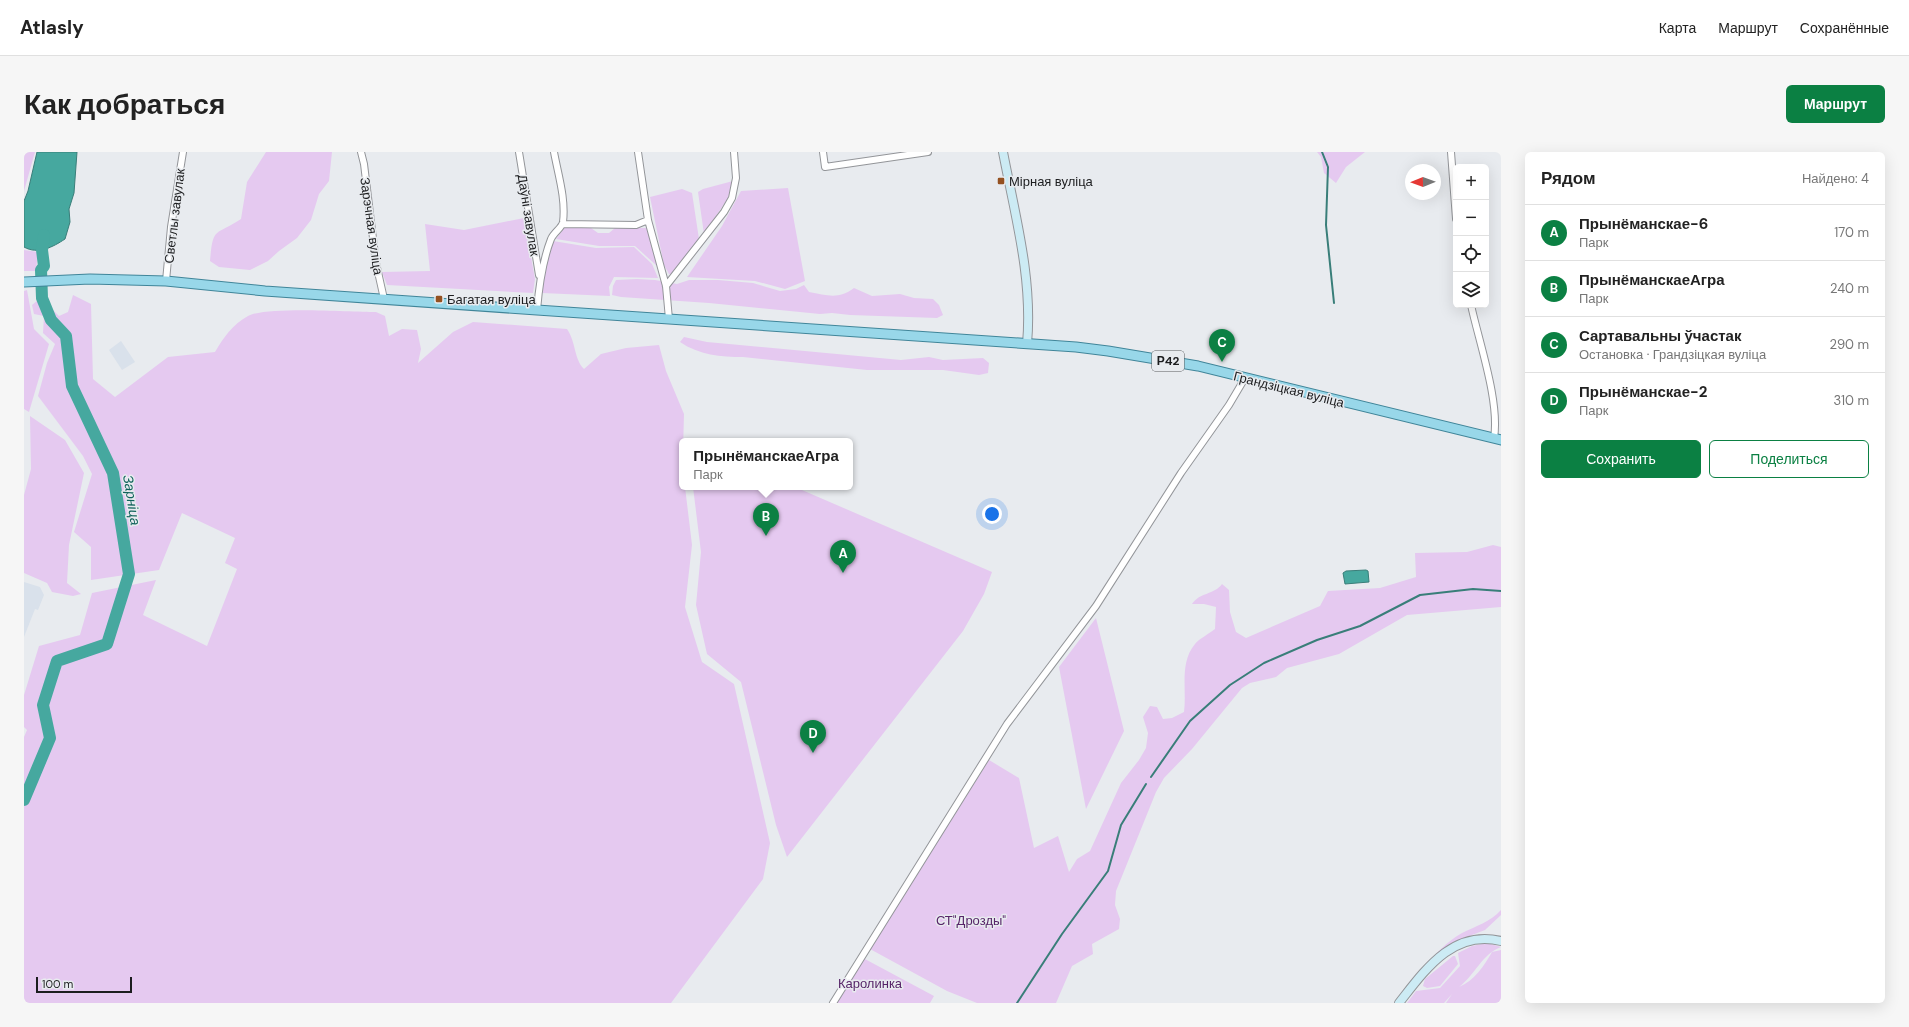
<!DOCTYPE html>
<html lang="ru">
<head>
<meta charset="utf-8">
<style>
	body { margin:0; font-family:"DM Sans",sans-serif; background:#f6f6f6; color:#222 }
	.controls { position:absolute; right:12px; top:12px; display:grid; overflow:hidden; border-radius:6px; box-shadow:0 4px 16px #0002 }
	.controls button { width:36px; height:36px; display:grid; place-items:center; padding:0; border:0; border-bottom:1px solid #e0e0e0; background:#fff; color:#222; font:20px sans-serif }
	.compass { position:absolute; left:1381px; top:12px; width:36px; height:36px; border-radius:50%; background:#fff; box-shadow:0 4px 16px #0002; rotate:269deg }
	.scale { position:absolute; left:12px; bottom:10px; width:96px; box-sizing:border-box; padding-left:4px; border:2px solid #1c1d1f; border-top:0; font-size:11px; line-height:14px; white-space:nowrap; color:#1c1d1f; -webkit-text-stroke:3px #e8ebef; paint-order:stroke }
	.you { position:absolute; left:968px; top:362px; width:14px; height:14px; margin:-10px; border:3px solid #fff; border-radius:50%; background:#1a73e8; box-shadow:0 0 0 6px #1a73e833 }
	.badge { display:grid; place-items:center; width:26px; height:26px; border-radius:50%; background:#0b8043; color:#fff; font-size:13px; font-weight:700 }
	.pin { position:absolute; translate:-50% -33px; filter:drop-shadow(0 1px 2px #0008) }
	.pin::after { content:''; position:absolute; top:21px; width:14px; height:12px; background:inherit; clip-path:polygon(0 0,100% 0,50% 100%) }
	.popup { position:absolute; left:655px; top:286px; width:174px; height:52px; box-sizing:border-box; display:grid; place-content:center; border-radius:6px; background:#fff; filter:drop-shadow(0 1px 3px #0005); font-size:13px; white-space:nowrap; color:#767676 }
	.popup b { font-size:15px; color:#222 }
	.popup::after { content:''; position:absolute; left:50%; top:100%; margin-left:-8px; border:8px solid transparent; border-top-color:#fff }
	.list { margin:0; padding:0; list-style:none }
	h2 { display:flex; justify-content:space-between; align-items:center; height:52px; margin:0; padding:0 16px; font-size:17px }
	h2 small { font-size:13px; font-weight:400; color:#767676 }
	.list li { display:grid; grid-template-columns:26px 1fr auto; gap:12px; align-items:center; box-sizing:border-box; height:56px; padding:0 16px; border-top:1px solid #e0e0e0 }
	.list b { display:block; font-size:15px; white-space:nowrap }
	.list p { margin:0; font-size:13px; white-space:nowrap; color:#767676 }
	.list em { font-size:13px; font-style:normal; color:#767676 }
	.actions { display:flex; gap:8px; padding:12px 16px }
	.actions a { flex:1; padding:9px 0; border:1px solid #0b8043; border-radius:6px; text-align:center; font-size:14px; color:#0b8043 }
	.actions .main { background:#0b8043; color:#fff }
	.icon { flex:none; width:22px; height:22px; fill:none; stroke:currentColor; stroke-width:2; stroke-linecap:round; stroke-linejoin:round }
	.map { position:relative; flex:none; width:1477px; height:851px; overflow:hidden; border-radius:6px }
	header { display:flex; align-items:center; gap:24px; box-sizing:border-box; height:56px; padding:0 20px; background:#fff; border-bottom:1px solid #e0e0e0 }
	header strong { font-size:19px }
	nav { display:flex; gap:22px; margin-inline-start:auto; font-size:14px }
	.intro { display:flex; align-items:center; justify-content:space-between; box-sizing:border-box; height:96px; padding:0 24px }
	h1 { margin:0; font-size:28px }
	.button { padding:10px 18px; border-radius:6px; background:#0b8043; color:#fff; font-size:14px; font-weight:700 }
	main { display:flex; gap:24px; padding:0 24px }
	aside { flex:1; background:#fff; border-radius:6px; box-shadow:0 4px 16px #0002 }
	.map>svg:first-child { display:block }
</style>
</head>
<body>
<header>
<strong>Atlasly</strong>
<nav><a>Карта</a><a>Маршрут</a><a>Сохранённые</a></nav>
</header>
<div class="intro"><h1>Как добраться</h1><a class="button">Маршрут</a></div>
<main>
<div class="map">
<svg width="1477" height="851" viewBox="0 0 1477 851">
	<rect width="100%" height="100%" fill="#e8ebef"/>
	<path fill="#d9e1eb" d="M 97,189 L 111,210 L 98,218 L 85,198 Z
		M 0,430 L 16,435 L 20,443 L 14,458 L 11,457 L 0,485 Z"/>
	<path fill="#e5c9f0" d="M 0,0 L 11,0 L 0,39 Z
		M 242,0 L 308,0 L 305,29 L 295,42 L 287,68 L 273,86 L 255,99 L 244,109 L 226,118 L 195,115 L 186,109 C 189,74 191,84 217,67 L 223,30 Z
		M 1293,0 L 1341,0 L 1322,15 L 1312,31 L 1300,21 L 1297,5 Z
		M 709,29 L 704,46 L 680,82 L 674,40 L 679,37 Z
		M 764,36 L 781,129 L 761,137 L 731,129 L 663,125 L 698,74 L 717,39 Z
		M 658,37 L 668,41 L 675,87 L 649,122 L 645,122 L 640,113 L 626,45 Z
		M 500,66 L 511,127 L 509,141 L 363,133 L 358,120 L 406,119 L 401,72 L 440,78 Z
		M 541,75 L 567,76 L 574,81 L 585,81 L 591,76 L 624,76 L 633,114 L 611,94 L 575,94 L 532,87 Z
		M 529,89 L 572,96 L 610,95 L 628,112 L 634,126 L 590,125 L 585,135 L 586,144 L 518,141 L 519,127 Z
		M 0,98 L 14,100 L 12,119 L 0,119 Z
		M 613,127 L 631,128 L 653,132 L 665,128 L 694,128 L 729,131 L 756,139 L 772,137 L 780,133 L 785,140 C 803,143 814,148 830,136 L 848,144 L 876,142 L 890,146 L 909,147 L 915,153 L 919,163 L 913,166 L 826,163 L 808,161 L 796,162 L 685,151 L 597,145 L 588,143 L 589,134 L 592,128 Z
		M 3,138 L 10,177 L 25,192 L 5,260 L 0,257 L 0,139 Z
		M 49,143 L 67,152 L 69,227 L 91,245 L 144,205 L 191,200 C 200,185 208,173 224,164 C 243,154 326,160 352,160 L 361,164 L 365,184 L 378,177 L 393,178 L 397,197 L 394,211 L 429,180 L 449,170 L 543,177 C 552,190 550,207 560,217 L 577,202 L 602,196 L 635,193 L 642,219 L 660,262 L 658,335 L 661,335 L 668,393 L 661,455 L 678,510 L 710,532 L 746,691 L 739,727 L 647,851 L 0,851 L 0,585 L 3,578 L 0,575 L 0,543 L 15,494 L 56,483 L 68,441 L 132,428 L 119,463 L 183,494 L 213,417 L 201,411 L 211,386 L 158,361 L 135,418 L 67,428 L 67,395 L 50,380 L 68,322 L 59,304 L 14,244 L 23,211 L 31,192 L 19,181 L 20,164 L 10,162 L 8,153 L 14,148 L 22,151 L 35,164 L 44,160 Z
		M 660,185 L 683,190 L 877,208 L 905,205 L 919,208 L 959,206 L 965,211 L 964,221 L 955,223 L 919,218 L 843,218 L 719,205 C 697,205 675,203 656,190 Z
		M 6,264 L 41,288 L 60,321 L 45,393 L 43,431 L 57,442 L 49,444 L 28,440 L 23,431 L 0,421 L 0,343 L 7,317 Z
		M 669,335 L 771,335 L 968,420 L 960,442 L 939,479 L 763,705 L 752,673 L 717,530 L 683,502 L 672,453 L 677,400 Z
		M 1469,393 L 1477,395 L 1477,455 L 1383,463 L 1315,502 L 1263,516 L 1252,525 L 1226,531 L 1218,536 L 1168,597 L 1140,626 L 1132,640 L 1092,739 L 1091,753 L 1096,767 L 1095,777 L 1068,792 L 1069,802 L 1048,814 L 1032,851 L 953,851 L 923,839 L 846,797 L 965,608 L 995,626 L 1010,696 L 1034,684 L 1045,720 L 1053,707 L 1066,699 L 1097,631 L 1115,608 L 1122,596 L 1124,581 L 1119,565 L 1126,554 L 1133,555 L 1139,567 L 1148,566 L 1160,560 C 1163,538 1155,511 1171,492 C 1176,486 1185,482 1191,477 L 1192,455 L 1180,452 L 1168,452 C 1176,440 1190,443 1198,432 L 1205,438 L 1206,460 L 1212,480 L 1222,486 L 1296,454 L 1304,439 L 1356,436 L 1392,425 L 1391,401 L 1443,400 Z
		M 1072,466 L 1100,579 L 1062,657 L 1035,515 Z
		M 1477,758 L 1477,763 L 1461,778 L 1435,788 L 1399,816 C 1411,803 1422,790 1438,781 C 1452,774 1466,770 1477,758 Z
		M 1463,791 L 1477,795 C 1458,802 1451,823 1435,835 C 1450,829 1460,814 1468,800 L 1477,798 L 1477,851 L 1422,851 L 1428,842 L 1420,851 L 1383,851 L 1392,839 L 1416,836 L 1436,814 L 1434,801 L 1448,794 Z
		M 1429,804 L 1431,804 L 1434,812 L 1416,834 L 1403,836 L 1399,834 L 1401,827 Z
		M 839,806 L 910,844 L 906,851 L 811,851 Z"/>
	<path fill="#46a89f" stroke="#397e79" d="M 13,0 L 53,0 L 50,41 L 45,57 L 46,70 L 41,87 C 29,95 14,103 0,95 L 0,49 L 4,39 Z
		M 1342,418 L 1344,419 L 1345,430 L 1321,432 L 1319,421 L 1322,419 Z"/>
	<g fill="none" stroke-linecap="round" stroke-linejoin="round">
		<path stroke="#397e79" stroke-width="2" d="M 1298,0 L 1304,15 L 1302,73 L 1310,151
			M 1127,625 L 1166,569 L 1206,533 L 1240,511 L 1293,488 L 1336,474 L 1396,443 L 1449,437 L 1477,439
			M 993,851 L 1038,782 L 1084,719 L 1097,673 L 1122,632"/>
		<path stroke="#46a89f" stroke-width="12" d="M 0,648 L 26,586 L 19,553 L 33,509 L 83,492 L 105,422 L 89,321 L 48,234 L 42,184 L 27,168 L 18,146 L 17,118 L 20,114 L 18,98 L 20,83"/>
		<defs>
			<path id="street" d="M 337,0 L 340,12 L 352,111 L 360,147
				M 495,0 L 515,123
				M 614,0 L 624,68 L 642,134 L 645,167
				M 799,0 L 801,15 L 904,0
				M 1427,0 L 1432,67
				M 539,72 L 612,73 L 624,68
				M 142,129 L 147,75 L 159,0
				M 642,134 L 700,60 L 708,46 L 712,26 L 710,0
				M 1447,153 C 1455,190 1476,250 1470,286
				M 513,158 C 515,134 518,110 527,87 C 530,80 538,76 539,70 C 542,47 534,22 530,0
				M 809,851 L 983,572 L 1072,454 L 1157,321 L 1205,253 L 1221,226"/>
			<path id="secondary" d="M 979,0 C 991,63 1009,127 1003,192
				M 1375,851 C 1401,818 1429,777 1477,789"/>
			<path id="primary" d="M 0,130 L 66,127 L 142,129 L 241,139 L 513,158 L 1052,195 L 1084,199 L 1174,214 L 1477,288"/>
		</defs>
		<use href="#street" stroke="#939599" stroke-width="8"/>
		<use href="#secondary" stroke="#939599" stroke-width="10"/>
		<use href="#primary" stroke="#408599" stroke-width="11"/>
		<use href="#street" stroke="#fff" stroke-width="6"/>
		<use href="#secondary" stroke="#ccebf4" stroke-width="8"/>
		<use href="#primary" stroke="#98d7e9" stroke-width="9"/>
	</g>
	<g fill="#945121" stroke="#e8ebef" stroke-width="1.5">
		<rect x="973" y="25" width="8" height="8" rx="2"/>
		<rect x="411" y="143" width="8" height="8" rx="2"/>
	</g>
	<g text-anchor="middle" stroke-width="3" stroke-linejoin="round" paint-order="stroke">
		<rect fill="#e8ebef" stroke="#595b5d" stroke-width="1" x="1128" y="199" width="32" height="20" rx="3"/>
		<g font-size="12" font-weight="bold" fill="#1c1d1f">
			<text x="1144" y="213">Р42</text>
		</g>
		<g font-size="13" fill="#1c1d1f" stroke="#e8ebef" text-anchor="start">
			<text x="985" y="34">Мірная вуліца</text>
			<text x="423" y="152">Багатая вуліца</text>
		</g>
		<g font-size="13" fill="#1c1d1f" stroke="#e8ebef">
			<text transform="translate(505 63) rotate(81)" y="5">Даўні завулак</text>
			<text transform="translate(150 64) rotate(-83)" y="5">Светлы завулак</text>
			<text transform="translate(348 74) rotate(82)" y="5">Зарэчная вуліца</text>
			<text transform="translate(1265 237) rotate(14)" y="5">Грандзіцкая вуліца</text>
		</g>
		<g font-size="13" fill="#572569" stroke="#e8ebef">
			<text x="947" y="773">СТ"Дрозды"</text>
			<text x="846" y="836">Каролинка</text>
		</g>
		<g font-size="14" font-style="italic" fill="#10625b" stroke="#e8ebef">
			<text transform="translate(108 348) rotate(81)" y="5">Зарніца</text>
		</g>
	</g>
</svg>
<div class="controls">
<button>+</button>
<button>−</button>
<button><svg class="icon" aria-label="locate" viewBox="0 0 24 24"><circle cx="12" cy="12" r="6"/><path d="M12 2v4M12 18v4M2 12h4M18 12h4"/></svg></button>
<button><svg class="icon" aria-label="layers" viewBox="0 0 24 24"><path d="M12 4l9 5-9 5-9-5zM3 14l9 5 9-5"/></svg></button>
</div>
<svg class="compass" viewBox="-18 -18 36 36"><path d="M0-13l5 13h-10z" fill="#e53935"/><path d="M0 13l5-13h-10z" fill="#767676"/></svg>
<div class="scale">100 m</div>
<div class="you"></div>
<div class="pin badge" style="left:819px;top:421px">A</div>
<div class="pin badge" style="left:742px;top:384px">B</div>
<div class="popup"><b>ПрынёманскаеАгра</b>Парк</div>
<div class="pin badge" style="left:1198px;top:210px">C</div>
<div class="pin badge" style="left:789px;top:601px">D</div>
</div>
<aside>
<h2>Рядом<small>Найдено: 4</small></h2>
<ul class="list">
<li><span class="badge">A</span><div><b>Прынёманскае-6</b><p>Парк</p></div><em>170 m</em></li>
<li><span class="badge">B</span><div><b>ПрынёманскаеАгра</b><p>Парк</p></div><em>240 m</em></li>
<li><span class="badge">C</span><div><b>Сартавальны ўчастак</b><p>Остановка · Грандзіцкая вуліца</p></div><em>290 m</em></li>
<li><span class="badge">D</span><div><b>Прынёманскае-2</b><p>Парк</p></div><em>310 m</em></li>
</ul>
<div class="actions"><a class="main">Сохранить</a><a>Поделиться</a></div>
</aside>
</main>
</body>
</html>
